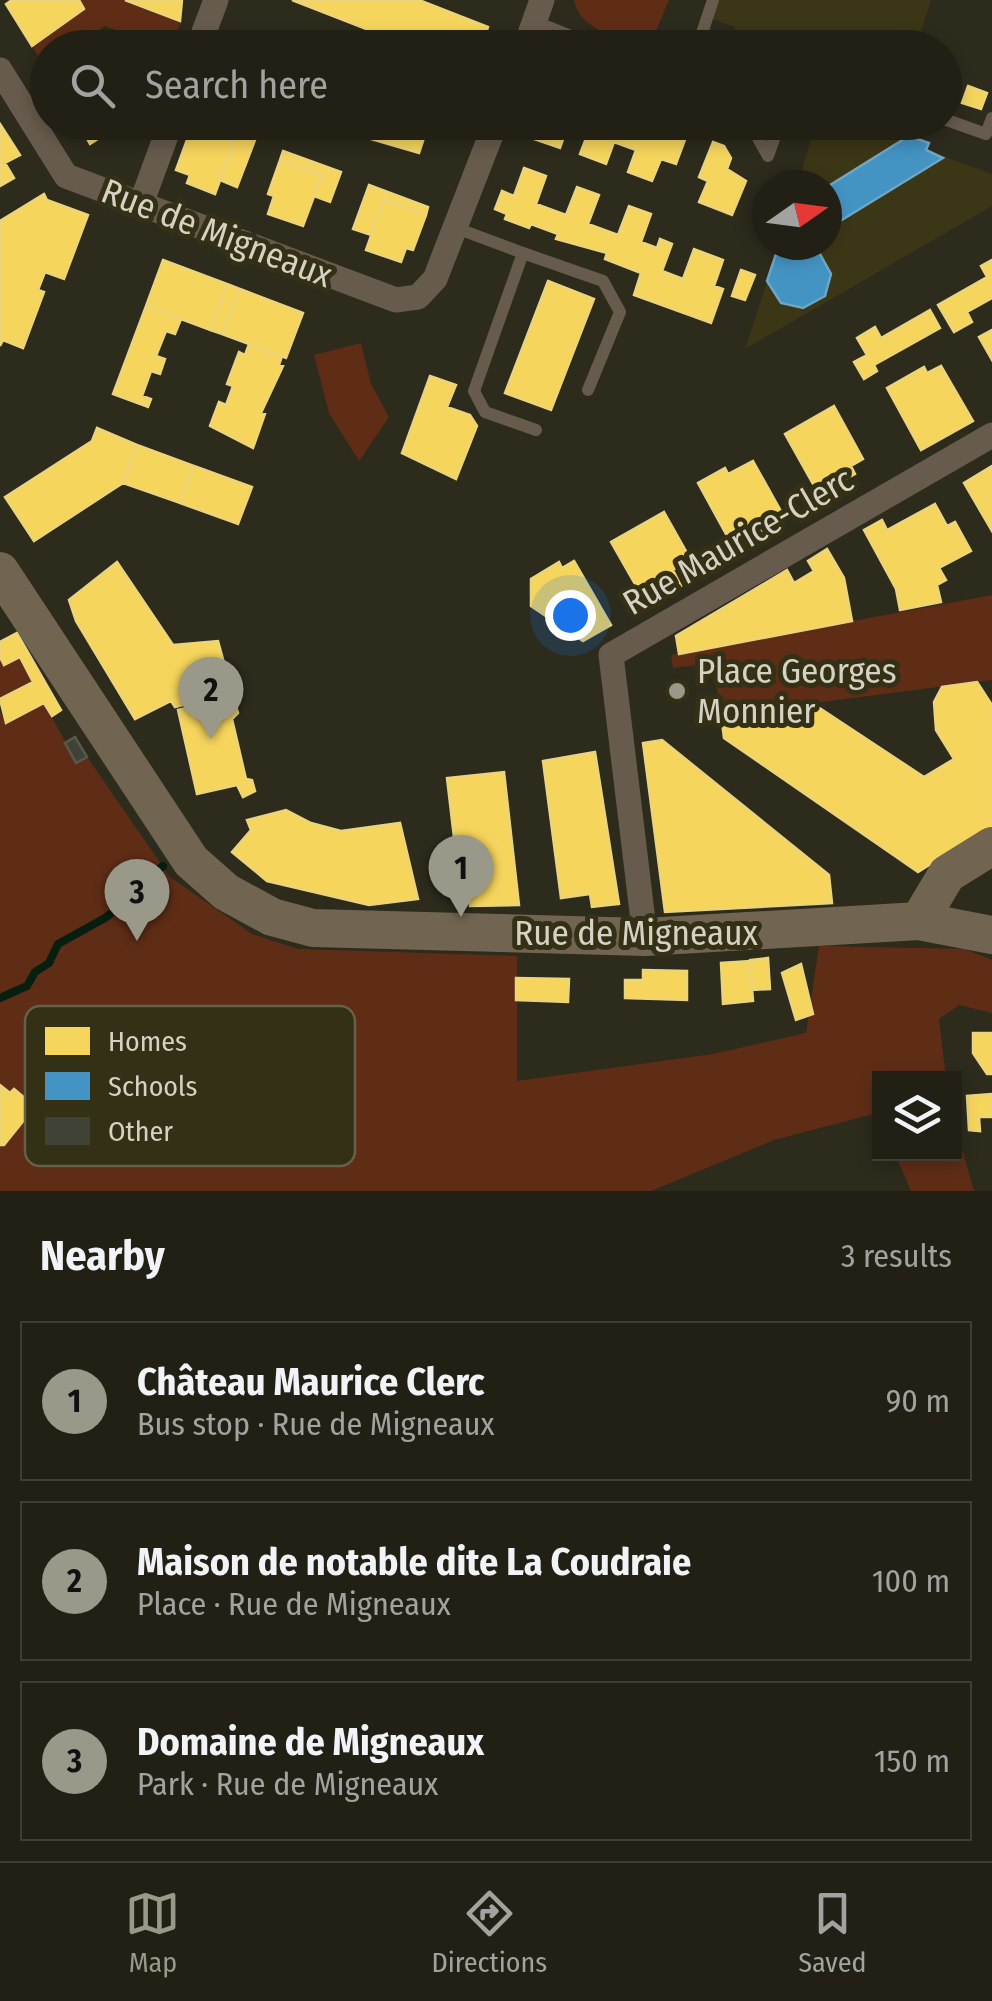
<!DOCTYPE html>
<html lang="en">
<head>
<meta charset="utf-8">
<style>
	body { margin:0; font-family:"Fira Sans Condensed",sans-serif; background:#2e2d22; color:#f1f3f6 }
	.controls { position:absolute; right:30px; bottom:30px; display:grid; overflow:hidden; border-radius:0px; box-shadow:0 5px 15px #0003 }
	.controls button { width:90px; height:90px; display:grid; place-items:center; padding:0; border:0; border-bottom:2px solid #3f3e34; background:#222015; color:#f1f3f6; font:50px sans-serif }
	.compass { position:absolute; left:752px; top:170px; width:90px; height:90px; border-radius:50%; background:#222015; box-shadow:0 5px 15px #0003; rotate:76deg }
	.you { position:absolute; left:570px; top:615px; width:35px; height:35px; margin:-25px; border:8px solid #fff; border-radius:50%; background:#1a73e8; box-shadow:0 0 0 15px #1a73e833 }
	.badge { display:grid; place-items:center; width:65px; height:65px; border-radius:50%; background:#9a9889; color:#111; font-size:32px; font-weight:700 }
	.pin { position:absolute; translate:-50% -82px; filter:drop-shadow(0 2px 5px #0008) }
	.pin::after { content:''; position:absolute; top:52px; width:35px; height:30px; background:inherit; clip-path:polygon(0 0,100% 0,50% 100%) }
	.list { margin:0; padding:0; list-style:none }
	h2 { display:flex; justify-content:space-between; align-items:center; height:130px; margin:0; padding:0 40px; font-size:42px }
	h2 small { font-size:32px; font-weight:400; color:#a2a3a0 }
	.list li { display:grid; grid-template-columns:65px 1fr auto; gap:30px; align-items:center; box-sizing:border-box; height:160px; margin:0 20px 20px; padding:0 20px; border:2px solid #3f3e34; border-radius:0px }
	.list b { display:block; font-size:38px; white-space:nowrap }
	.list p { margin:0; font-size:32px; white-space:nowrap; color:#a2a3a0 }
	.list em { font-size:32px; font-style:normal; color:#a2a3a0 }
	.icon { flex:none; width:55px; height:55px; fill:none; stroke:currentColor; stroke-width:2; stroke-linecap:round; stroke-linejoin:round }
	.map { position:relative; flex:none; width:992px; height:1191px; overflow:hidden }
	.search { position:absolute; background:#222015; box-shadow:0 5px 15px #0003; left:30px; right:30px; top:30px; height:110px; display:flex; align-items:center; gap:25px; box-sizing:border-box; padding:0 35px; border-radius:55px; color:#a2a3a0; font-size:38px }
	.sheet { height:670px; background:#222015 }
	nav { display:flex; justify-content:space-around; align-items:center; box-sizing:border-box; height:140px; border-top:2px solid #3f3e34; background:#222015; font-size:28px; color:#a2a3a0 }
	nav a { display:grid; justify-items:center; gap:5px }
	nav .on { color:#9a9889 }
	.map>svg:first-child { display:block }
</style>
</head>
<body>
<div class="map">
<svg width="992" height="1191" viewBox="0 0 992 1191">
	<rect width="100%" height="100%" fill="#2d2b1c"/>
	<path fill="#3b3616" d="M 719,0 L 931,0 L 916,47 L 884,47 L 869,41 L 866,48 L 728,47 L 735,27 L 711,19 Z
		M 857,123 L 873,123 L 929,143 L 926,150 L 992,174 L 992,206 L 745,349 L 779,245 L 827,245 L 827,185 L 797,185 L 813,133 L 833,138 Z"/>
	<path fill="#5f2d16" d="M 79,0 L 125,0 L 180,21 L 175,47 L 161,47 L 105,26 L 70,47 L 48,48 L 47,61 L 43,64 L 32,46 L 83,9 Z
		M 574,0 L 669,0 L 649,48 C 623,38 580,32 574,0 Z
		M 361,343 L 371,384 L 389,417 L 359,461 L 329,413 L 314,355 Z
		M 992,595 L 992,680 L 721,715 L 713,663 L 673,668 L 671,655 Z
		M 0,657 L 20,657 L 33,682 L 0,699 Z
		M 44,703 L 77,763 L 87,757 L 170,877 L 252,934 L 298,949 L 517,956 L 517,1081 L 713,1054 L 806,1033 L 819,946 L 964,949 L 992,960 L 992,1013 L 959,1005 L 939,1019 L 946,1078 L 880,1078 L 879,1118 L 877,1113 L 774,1140 L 651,1191 L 0,1191 L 0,711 L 6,723 Z
		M 955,1124 L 974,1191 L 911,1191 L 895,1154 L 954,1154 Z"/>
	<path fill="#f6d55c" stroke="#ecd47b" stroke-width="2.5" d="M 12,0 L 79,0 L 84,9 L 32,46 L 6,4 Z
		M 182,0 L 180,21 L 125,0 Z
		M 292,0 L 419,0 L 488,27 L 481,48 L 415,48 Z
		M 968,86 L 987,93 L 981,109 L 962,103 Z
		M 78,122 L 124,122 L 90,144 Z
		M 194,122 L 208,122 L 255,140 L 237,187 L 220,180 L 234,142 L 192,126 Z
		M 210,122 L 243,122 L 238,134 Z
		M 335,122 L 399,122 L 426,132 L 419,153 L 357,135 L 358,131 Z
		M 540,122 L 673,122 L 689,129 L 676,164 L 661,159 L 652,181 L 628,172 L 636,150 L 614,142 L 606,164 L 580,154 L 588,133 L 568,125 L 560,148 L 534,139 Z
		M 876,122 L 917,122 L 912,137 Z
		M 0,124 L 20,155 L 5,163 L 14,178 L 0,186 Z
		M 192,126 L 234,142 L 215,194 L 187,183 L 190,175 L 176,170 Z
		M 713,142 L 724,146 L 731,158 L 727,169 L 746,181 L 732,215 L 699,202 L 708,181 L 699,177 Z
		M 283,151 L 341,172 L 330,202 L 314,196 L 322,175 L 280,160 Z
		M 280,160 L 322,175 L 303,226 L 268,214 L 274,196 L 268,194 Z
		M 524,168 L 546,176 L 536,204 L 566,215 L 577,187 L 599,195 L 588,224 L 618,235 L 629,206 L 651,214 L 641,242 L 657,248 L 660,239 L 672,244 L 662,271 L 683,279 L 694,249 L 723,260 L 714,286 L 723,289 L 711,323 L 634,295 L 641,273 L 605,259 L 607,253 L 556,239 L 558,234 L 531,224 L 529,228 L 505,219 L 507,214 L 495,209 L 502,191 L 514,196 Z
		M 369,185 L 428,207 L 426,215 L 384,199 L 371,235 L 353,229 Z
		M 44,194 L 47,200 L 88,215 L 64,279 L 45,272 L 38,290 L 44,292 L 23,348 L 3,340 L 0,346 L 0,221 Z
		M 384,199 L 426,215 L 413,250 L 406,248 L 401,262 L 366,250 Z
		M 163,260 L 227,284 L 210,330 L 146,306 Z
		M 992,260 L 992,298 L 967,312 L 972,322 L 954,332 L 938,305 L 987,277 L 981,266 Z
		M 741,270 L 755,275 L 745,300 L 732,296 Z
		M 548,281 L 594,299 L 551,410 L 505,393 Z
		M 227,284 L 240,289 L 222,334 L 210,330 Z
		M 240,289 L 303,313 L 286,358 L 222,334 Z
		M 146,306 L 181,319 L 175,334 L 166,331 L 156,356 L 165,359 L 160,374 L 151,371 L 142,396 L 151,399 L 148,407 L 113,394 Z
		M 930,310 L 940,328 L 874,365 L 877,371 L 864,379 L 854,362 L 867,355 L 857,338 L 875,327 L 881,338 Z
		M 992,330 L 992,360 L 979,337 Z
		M 249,344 L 282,356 L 279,365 L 283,366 L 261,413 L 265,414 L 253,448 L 210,426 L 219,402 L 226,405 L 233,386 L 227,384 L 239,352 L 245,355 Z
		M 941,366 L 973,421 L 921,450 L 887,388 L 924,367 L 927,373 Z
		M 430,376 L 456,385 L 447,407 L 470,415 L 477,426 L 456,479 L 402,453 Z
		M 834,406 L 863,459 L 851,466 L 855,474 L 837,484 L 840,490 L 822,500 L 785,434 Z
		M 97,428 L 137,445 L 123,483 L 34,541 L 5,497 L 92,441 Z
		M 137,445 L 194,466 L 180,503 L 123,483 Z
		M 753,461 L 782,513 L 771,519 L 778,532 L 737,554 L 698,483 L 725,468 L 728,474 Z
		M 194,466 L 252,487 L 238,524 L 180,503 Z
		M 992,466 L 992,531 L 964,483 Z
		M 935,504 L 947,526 L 955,522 L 971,551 L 939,568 L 946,580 L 937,585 L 941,602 L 900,610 L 896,589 L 864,530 L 882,520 L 887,530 Z
		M 664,512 L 691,560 L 673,570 L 681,586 L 647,605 L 611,542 Z
		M 827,549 L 844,578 L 852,621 L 679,654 L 676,636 L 787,570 L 794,583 L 814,571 L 808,561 Z
		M 574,561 L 611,625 L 583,641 L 531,606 L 531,579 L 559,562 L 562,568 Z
		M 117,562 L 173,645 L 218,641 L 232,692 L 175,707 L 171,701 L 135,719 L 76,621 L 69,600 Z
		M 17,633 L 61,710 L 52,716 L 44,703 L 6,723 L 0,699 L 33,682 L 20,657 L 4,665 L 0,657 L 0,642 Z
		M 977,682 L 992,705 L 992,826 L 918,872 L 724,738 L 721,715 L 812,703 L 924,777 L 954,759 L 936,730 L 934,702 L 942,687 Z
		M 227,698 L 235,703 L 238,713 L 232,719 L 246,779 L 252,780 L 255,791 L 243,797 L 237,785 L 197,794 L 178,710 Z
		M 662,740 L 829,875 L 832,903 L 665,912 L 643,743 Z
		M 595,752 L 619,904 L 592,907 L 590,894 L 561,898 L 543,761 Z
		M 504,772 L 519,905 L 470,906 L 469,897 L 461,897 L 447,778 Z
		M 286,810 L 311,823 L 341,831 L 400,823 L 418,899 L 369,905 L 267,881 L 232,852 L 251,830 L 247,820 Z
		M 768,958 L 770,989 L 752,990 L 750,960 Z
		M 750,961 L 753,1001 L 723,1004 L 721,963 Z
		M 801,964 L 813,1014 L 796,1020 L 782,973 Z
		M 643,970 L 687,971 L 687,1000 L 625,998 L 625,980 L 643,980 Z
		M 516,978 L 569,979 L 568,1002 L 516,1000 Z
		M 973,1033 L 992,1033 L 992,1074 L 987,1074 L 973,1053 Z
		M 0,1085 L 10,1093 L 14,1089 L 32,1104 L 32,1110 L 4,1145 L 0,1145 Z
		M 992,1094 L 992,1117 L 979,1117 L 980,1131 L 969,1130 L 967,1096 Z"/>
	<path fill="#4393c3" stroke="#6fa6c3" stroke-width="2.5" d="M 909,136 L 929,143 L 926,150 L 943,158 L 827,229 L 827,187 Z
		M 779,245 L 815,245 L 831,274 L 825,296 L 803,308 L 781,303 L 767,281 Z"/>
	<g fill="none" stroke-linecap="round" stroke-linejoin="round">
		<path stroke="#071f11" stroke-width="8" d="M 0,998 L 27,986 L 35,972 L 49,963 L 58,944 L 105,918 L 122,905 L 126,894 L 163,866"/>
	</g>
	<path fill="#404236" stroke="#57594e" stroke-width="2.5" d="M 75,737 L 87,757 L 76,763 L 65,743 Z"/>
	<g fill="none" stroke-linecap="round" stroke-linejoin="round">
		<path stroke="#665b4c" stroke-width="12" d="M 536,22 L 601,48
			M 697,48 L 713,0
			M 944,119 L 986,134 L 992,118
			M 749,122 L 768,156 L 780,122
			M 456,228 L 523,253 L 474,391 L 485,412 L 536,430
			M 523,253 L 603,281 L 620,312 L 588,390"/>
		<path stroke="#665b4c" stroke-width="25" d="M 198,48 L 216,0
			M 525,48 L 542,0
			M 0,70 L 66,176 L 396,300 L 418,297 L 435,279 L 496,122
			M 141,204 L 171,122
			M 645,937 L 611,655 L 992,435"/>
		<path stroke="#716451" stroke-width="38" d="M 0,571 L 191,861 L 226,892 L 272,917 L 313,928 L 645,937 L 919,921 L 992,935
			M 919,921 L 947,874 L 992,846"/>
	</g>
	<circle fill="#9a9889" stroke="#343015" stroke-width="4" cx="677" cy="691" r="10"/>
	<g text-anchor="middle" stroke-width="10" stroke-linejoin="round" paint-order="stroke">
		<g font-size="35" fill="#d5d2c3" stroke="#343015">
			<text transform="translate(217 233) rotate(21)" y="12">Rue de Migneaux</text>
			<text transform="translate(738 541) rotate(-30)" y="12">Rue Maurice-Clerc</text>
			<text x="636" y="945">Rue de Migneaux</text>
		</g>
		<g font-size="35" fill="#d5d2c3" stroke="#343015" text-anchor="start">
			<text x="697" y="683">Place Georges<tspan x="697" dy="40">Monnier</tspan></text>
		</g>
	</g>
	<rect x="25" y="1006" width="330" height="160" rx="15" fill="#343015" stroke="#646149" stroke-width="2.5"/>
	<rect x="45" y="1027" width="45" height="28" fill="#f6d55c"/>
	<rect x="45" y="1072" width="45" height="28" fill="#4393c3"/>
	<rect x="45" y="1117" width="45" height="28" fill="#404236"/>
	<g font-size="28" fill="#d5d2c3">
		<text x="108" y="1051">Homes</text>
		<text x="108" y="1096">Schools</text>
		<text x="108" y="1141">Other</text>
	</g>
</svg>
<div class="controls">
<button><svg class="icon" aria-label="layers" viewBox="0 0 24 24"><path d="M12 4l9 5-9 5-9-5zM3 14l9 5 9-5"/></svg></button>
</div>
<svg class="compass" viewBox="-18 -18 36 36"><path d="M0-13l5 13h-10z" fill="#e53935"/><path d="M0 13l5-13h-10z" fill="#a2a3a0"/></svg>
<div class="you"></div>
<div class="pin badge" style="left:461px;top:917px">1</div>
<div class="pin badge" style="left:211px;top:739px">2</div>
<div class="pin badge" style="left:137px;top:941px">3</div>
<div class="search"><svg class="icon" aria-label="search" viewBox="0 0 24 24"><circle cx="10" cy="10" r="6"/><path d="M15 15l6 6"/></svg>Search here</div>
</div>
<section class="sheet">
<h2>Nearby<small>3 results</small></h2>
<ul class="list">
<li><span class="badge">1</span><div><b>Château Maurice Clerc</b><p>Bus stop · Rue de Migneaux</p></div><em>90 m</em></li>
<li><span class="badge">2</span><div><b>Maison de notable dite La Coudraie</b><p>Place · Rue de Migneaux</p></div><em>100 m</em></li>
<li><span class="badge">3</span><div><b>Domaine de Migneaux</b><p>Park · Rue de Migneaux</p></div><em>150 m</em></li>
</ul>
</section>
<nav>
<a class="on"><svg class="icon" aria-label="map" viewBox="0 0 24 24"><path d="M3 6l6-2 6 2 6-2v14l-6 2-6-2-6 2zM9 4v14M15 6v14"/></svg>Map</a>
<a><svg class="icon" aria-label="directions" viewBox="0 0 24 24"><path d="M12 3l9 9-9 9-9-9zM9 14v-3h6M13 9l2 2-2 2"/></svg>Directions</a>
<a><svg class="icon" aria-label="saved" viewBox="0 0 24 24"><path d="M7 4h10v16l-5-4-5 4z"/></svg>Saved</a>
</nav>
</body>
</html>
